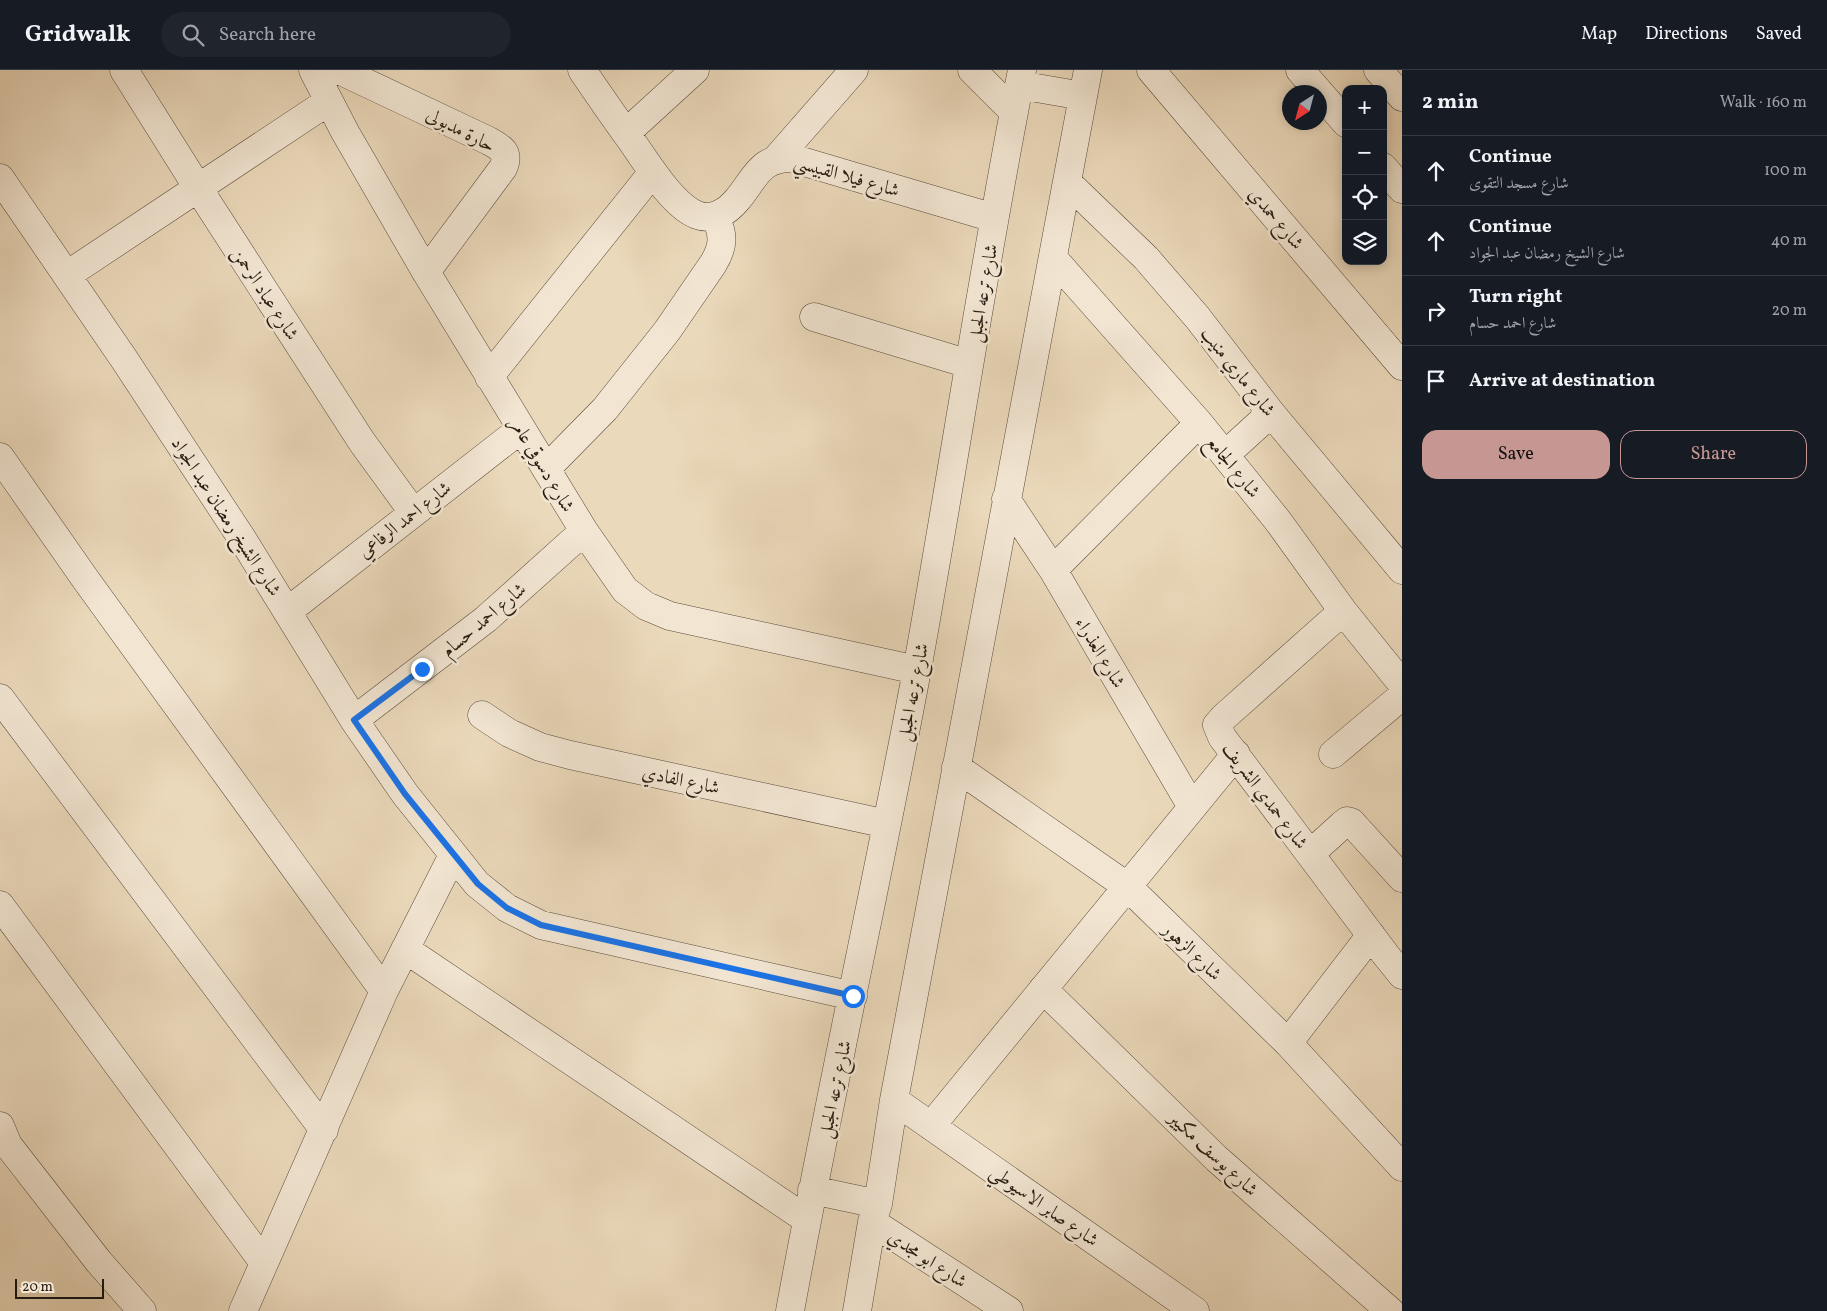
<!DOCTYPE html>
<html lang="en">
<head>
<meta charset="utf-8">
<style>
	body { margin:0; font-family:Vollkorn,Amiri,serif; background:#20242c; color:#f1f3f6 }
	.controls { position:absolute; right:15px; top:15px; display:grid; overflow:hidden; border-radius:10px; box-shadow:0 2px 12px #0003 }
	.controls button { width:45px; height:45px; display:grid; place-items:center; padding:0; border:0; border-bottom:1px solid #363941; background:#171b24; color:#f1f3f6; font:25px sans-serif }
	.compass { position:absolute; left:1282px; top:15px; width:45px; height:45px; border-radius:50%; background:#171b24; box-shadow:0 2px 12px #0003; rotate:216deg }
	.scale { position:absolute; left:15px; bottom:12px; width:89px; box-sizing:border-box; padding-left:5px; border:2px solid #281c11; border-top:0; font-size:14px; line-height:18px; white-space:nowrap; color:#281c11; -webkit-text-stroke:4px #f2e6d3; paint-order:stroke }
	.stop { position:absolute; width:15px; height:15px; margin:-11px; border:4px solid #1a73e8; border-radius:50%; background:#fff }
	.stop.end { background:#1a73e8; border-color:#fff; box-shadow:0 1px 5px #0008 }
	.list { margin:0; padding:0; list-style:none }
	h2 { display:flex; justify-content:space-between; align-items:center; height:65px; margin:0; padding:0 20px; font-size:21px }
	h2 small { font-size:16px; font-weight:400; color:#9ea1a6 }
	.list li { display:grid; grid-template-columns:32px 1fr auto; gap:15px; align-items:center; box-sizing:border-box; height:70px; padding:0 20px; border-top:1px solid #363941 }
	.list b { display:block; font-size:19px; white-space:nowrap }
	.list p { margin:0; font-size:16px; white-space:nowrap; color:#9ea1a6 }
	.list em { font-size:16px; font-style:normal; color:#9ea1a6 }
	.actions { display:flex; gap:10px; padding:15px 20px }
	.actions a { flex:1; padding:11px 0; border:1px solid #c59692; border-radius:15px; text-align:center; font-size:18px; color:#c59692 }
	.actions .main { background:#c59692; color:#111 }
	.icon { flex:none; width:28px; height:28px; fill:none; stroke:currentColor; stroke-width:2; stroke-linecap:round; stroke-linejoin:round }
	.map { position:relative; flex:none; width:1402px; height:1241px; overflow:hidden }
	header { display:flex; align-items:center; gap:30px; box-sizing:border-box; height:70px; padding:0 25px; background:#171b24; border-bottom:1px solid #363941 }
	header strong { font-size:24px }
	nav { display:flex; gap:28px; margin-inline-start:auto; font-size:18px }
	.search { width:350px; height:45px; background:#20242c; display:flex; align-items:center; gap:12px; box-sizing:border-box; padding:0 18px; border-radius:28px; color:#9ea1a6; font-size:19px }
	main { display:flex }
	aside { flex:1; background:#171b24 }
	.map>svg:first-child { display:block }
</style>
</head>
<body>
<header>
<strong>Gridwalk</strong>
<div class="search"><svg class="icon" aria-label="search" viewBox="0 0 24 24"><circle cx="10" cy="10" r="6"/><path d="M15 15l6 6"/></svg>Search here</div>
<nav><a>Map</a><a>Directions</a><a>Saved</a></nav>
</header>
<main>
<div class="map">
<svg width="1402" height="1241" viewBox="0 0 1402 1241">
	<rect width="100%" height="100%" fill="#ebd9bb"/>
	<filter id="stains"><feTurbulence type="fractalNoise" baseFrequency=".004" numOctaves="4"/><feColorMatrix values="0 0 0 0 .2 0 0 0 0 .09 0 0 0 0 .02 0 0 0 .5 -.17"/></filter>
	<radialGradient id="worn" r=".72"><stop offset=".6" stop-color="#630" stop-opacity="0"/><stop offset="1" stop-color="#630" stop-opacity=".3"/></radialGradient>
	<g fill="none" stroke-linecap="round" stroke-linejoin="round">
		<defs>
			<path id="minor" d="M 124,0 L 198,118 L 362,372 L 413,442
				M 313,0 L 345,62 L 426,202 L 584,461 L 625,520 L 646,536 L 670,546 L 917,600
				M 339,0 L 489,71 C 502,78 510,83 503,98 L 426,202
				M 582,0 C 597,22 612,44 628,66 C 644,88 671,135 697,145 C 713,151 728,141 737,130 C 755,109 759,88 791,88 L 994,148
				M 972,0 L 1014,42
				M 1151,0 L 1402,296
				M 1300,0 L 1346,53
				M 1378,0 L 1402,27
				M 1019,15 L 1083,26
				M 626,63 L 695,0
				M 777,88 L 854,0
				M 1383,97 L 1402,119
				M 0,108 L 124,289 L 243,470 L 354,650 L 405,724 L 477,814 L 507,838 L 541,855 L 853,926
				M 1067,112 L 1146,188 L 1197,247 L 1271,343 L 1402,500
				M 1053,188 L 1199,353 L 1278,451 L 1343,541 L 1402,614
				M 67,205 L 329,31
				M 814,247 L 969,294
				M 489,307 L 653,102
				M 1225,385 L 1271,343
				M 0,387 L 86,510 L 384,921
				M 546,399 L 605,339 L 667,261 L 713,194 C 724,176 724,165 715,146
				M 1006,429 L 1053,500 L 1192,737
				M 1053,500 L 1199,353
				M 288,541 L 521,359
				M 1343,541 L 1224,647 L 1217,655 L 1222,667 L 1385,884 L 1402,905
				M 0,628 L 324,1060
				M 482,645 L 509,663 L 540,677 L 570,685 L 887,754
				M 354,650 L 486,549 L 584,461
				M 1333,684 L 1402,626
				M 956,697 L 1128,817 L 1288,973 L 1402,1097
				M 1310,784 L 1342,755 L 1347,751 L 1351,752 L 1402,808
				M 0,835 L 264,1193
				M 405,879 L 806,1149
				M 1043,919 L 1217,1089 L 1390,1241
				M 1288,973 L 1371,865
				M 894,1030 L 1195,1241
				M 0,1056 L 8,1075 L 99,1192 L 142,1241
				M 931,1056 L 1236,684
				M 812,1120 L 878,1134
				M 872,1152 L 1009,1241
				M 243,1241 L 384,921 L 453,785
				M 790,1241 C 829,1027 877,814 917,600 C 953,400 983,199 1022,0
				M 857,1241 L 872,1152 L 878,1134 L 894,1030 L 1088,0"/>
		</defs>
		<use href="#minor" stroke="#594b3c" stroke-width="29"/>
		<use href="#minor" stroke="#f2e6d3" stroke-width="28"/>
	</g>
	<g fill="none" stroke-linecap="round" stroke-linejoin="round">
		<path stroke="#1a73e8" stroke-width="6" d="M 422,599 L 354,650 L 405,724 L 478,814 L 507,838 L 541,855 L 853,926"/>
	</g>
	<g text-anchor="middle" stroke-width="5" stroke-linejoin="round" paint-order="stroke">
		<g font-size="19" fill="#281c11" stroke="#f2e6d3">
			<text transform="translate(461 59) rotate(27)" y="7">حارة مدبولى</text>
			<text transform="translate(847 105) rotate(16)" y="7">شارع فيلا القبيسي</text>
			<text transform="translate(1277 148) rotate(50)" y="7">شارع حمدي</text>
			<text transform="translate(266 223) rotate(57)" y="7">شارع عباد الرحمن</text>
			<text transform="translate(982 223) rotate(-80)" y="7">شارع ترعه الجبل</text>
			<text transform="translate(1239 301) rotate(52)" y="7">شارع ماري منيب</text>
			<text transform="translate(543 394) rotate(59)" y="7">شارع دسوقي عامر</text>
			<text transform="translate(1234 396) rotate(51)" y="7">شارع الجامع</text>
			<text transform="translate(227 446) rotate(57)" y="7">شارع الشيخ رمضان عبد الجواد</text>
			<text transform="translate(404 449) rotate(-38)" y="7">شارع احمد الرفاعي</text>
			<text transform="translate(483 549) rotate(-40)" y="7">شارع احمد حسام</text>
			<text transform="translate(1101 582) rotate(59)" y="7">شارع العذراء</text>
			<text transform="translate(912 622) rotate(-79)" y="7">شارع ترعه الجبل</text>
			<text transform="translate(681 709) rotate(12)" y="7">شارع الفادي</text>
			<text transform="translate(1266 725) rotate(53)" y="7">شارع حمدي الشريف</text>
			<text transform="translate(1193 881) rotate(44)" y="7">شارع الزهور</text>
			<text transform="translate(834 1019) rotate(-78)" y="7">شارع ترعه الجبل</text>
			<text transform="translate(1214 1083) rotate(43)" y="7">شارع يوسف مكيير</text>
			<text transform="translate(1045 1135) rotate(35)" y="7">شارع صابر الاسيوطي</text>
			<text transform="translate(928 1188) rotate(33)" y="7">شارع ابو مجدي</text>
		</g>
	</g>
	<rect width="100%" height="100%" filter="url(#stains)"/>
	<rect width="100%" height="100%" fill="url(#worn)"/>
</svg>
<div class="controls">
<button>+</button>
<button>−</button>
<button><svg class="icon" aria-label="locate" viewBox="0 0 24 24"><circle cx="12" cy="12" r="6"/><path d="M12 2v4M12 18v4M2 12h4M18 12h4"/></svg></button>
<button><svg class="icon" aria-label="layers" viewBox="0 0 24 24"><path d="M12 4l9 5-9 5-9-5zM3 14l9 5 9-5"/></svg></button>
</div>
<svg class="compass" viewBox="-18 -18 36 36"><path d="M0-13l5 13h-10z" fill="#e53935"/><path d="M0 13l5-13h-10z" fill="#9ea1a6"/></svg>
<div class="scale">20 m</div>
<div class="stop" style="left:853px;top:926px"></div>
<div class="stop end" style="left:422px;top:599px"></div>
</div>
<aside>
<h2>2 min<small>Walk · 160 m</small></h2>
<ul class="list">
<li><svg class="icon" aria-label="ahead" viewBox="0 0 24 24"><path d="M12 20V5M6 11l6-6 6 6"/></svg><div><b>Continue</b><p>شارع مسجد التقوى</p></div><em>100 m</em></li>
<li><svg class="icon" aria-label="ahead" viewBox="0 0 24 24"><path d="M12 20V5M6 11l6-6 6 6"/></svg><div><b>Continue</b><p>شارع الشيخ رمضان عبد الجواد</p></div><em>40 m</em></li>
<li><svg class="icon" aria-label="right" viewBox="0 0 24 24"><path d="M7 20v-9h11M14 6l5 5-5 5"/></svg><div><b>Turn right</b><p>شارع احمد حسام</p></div><em>20 m</em></li>
<li><svg class="icon" aria-label="arrive" viewBox="0 0 24 24"><path d="M6 21V4h12l-3 4 3 4H6"/></svg><div><b>Arrive at destination</b></div></li>
</ul>
<div class="actions"><a class="main">Save</a><a>Share</a></div>
</aside>
</main>
</body>
</html>
